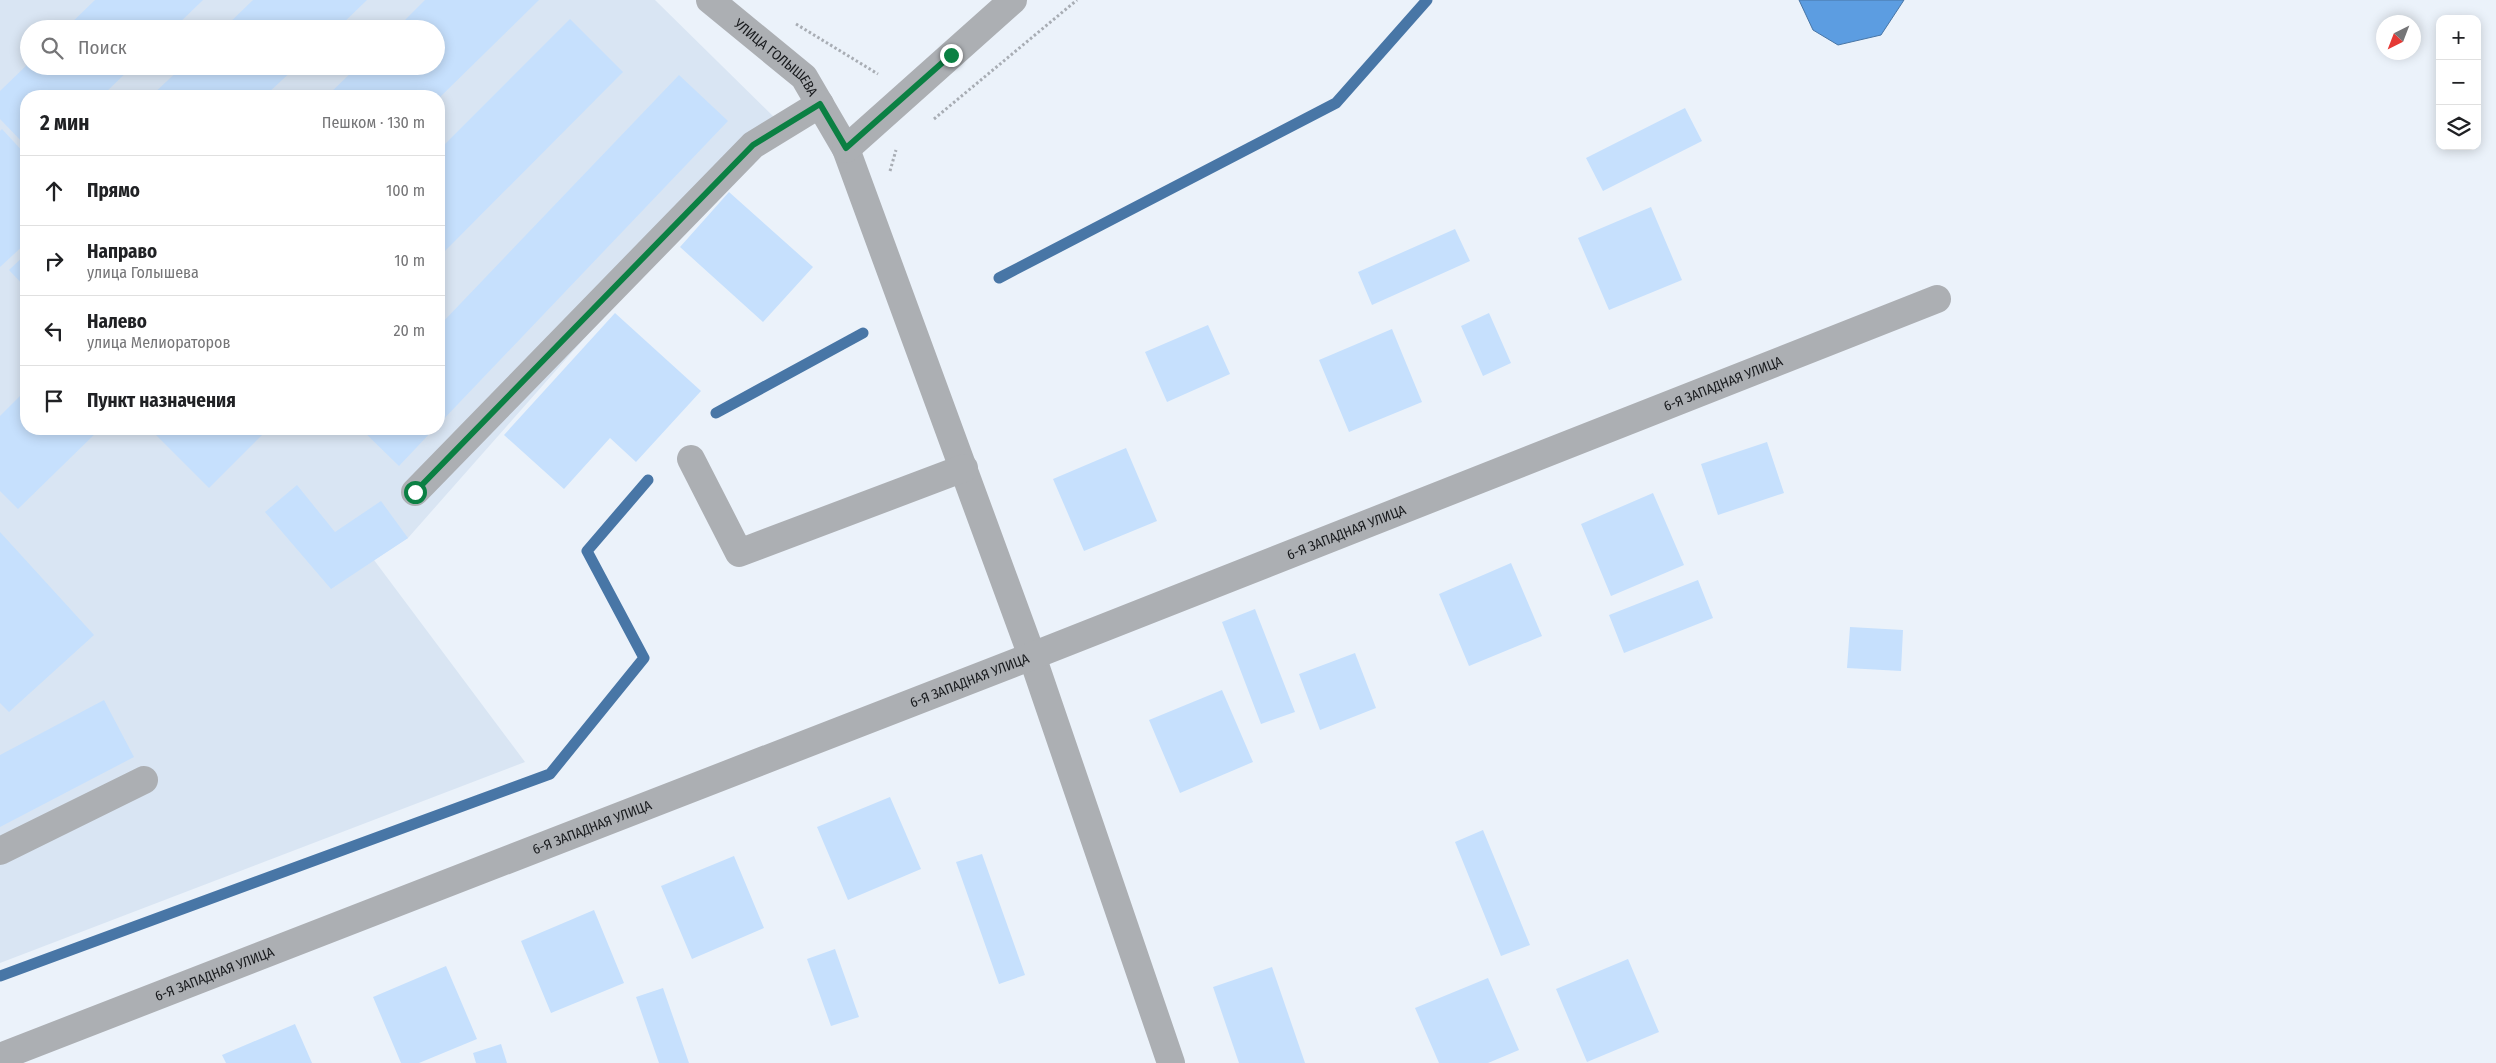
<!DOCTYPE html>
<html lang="ru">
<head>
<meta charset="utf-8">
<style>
	body { margin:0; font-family:"Fira Sans Condensed",sans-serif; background:#f6f6f6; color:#202124 }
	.controls { position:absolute; right:15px; top:15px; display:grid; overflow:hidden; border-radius:10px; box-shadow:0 2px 12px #0003 }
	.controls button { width:45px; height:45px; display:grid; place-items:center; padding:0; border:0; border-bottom:1px solid #e0e0e0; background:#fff; color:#202124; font:25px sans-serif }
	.compass { position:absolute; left:2376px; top:15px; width:45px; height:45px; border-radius:50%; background:#fff; box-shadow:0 2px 12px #0003; rotate:222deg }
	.stop { position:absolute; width:15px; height:15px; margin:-11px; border:4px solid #0b8043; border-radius:50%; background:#fff }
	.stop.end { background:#0b8043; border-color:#fff; box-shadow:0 1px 5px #0008 }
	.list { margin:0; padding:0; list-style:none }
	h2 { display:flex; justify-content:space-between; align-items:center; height:65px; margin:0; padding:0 20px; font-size:21px }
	h2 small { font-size:16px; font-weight:400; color:#757577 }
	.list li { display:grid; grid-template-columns:32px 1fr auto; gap:15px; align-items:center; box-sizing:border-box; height:70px; padding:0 20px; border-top:1px solid #e0e0e0 }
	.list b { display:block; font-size:19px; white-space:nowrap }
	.list p { margin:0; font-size:16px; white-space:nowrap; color:#757577 }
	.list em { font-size:16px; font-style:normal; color:#757577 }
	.icon { flex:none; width:28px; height:28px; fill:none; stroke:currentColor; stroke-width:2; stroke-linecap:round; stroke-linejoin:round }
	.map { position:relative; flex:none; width:2496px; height:1063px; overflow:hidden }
	.search { position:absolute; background:#fff; box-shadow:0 2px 12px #0003; left:20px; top:20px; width:425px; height:55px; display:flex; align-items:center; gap:12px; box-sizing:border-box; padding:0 18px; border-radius:28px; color:#757577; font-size:19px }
	.panel { position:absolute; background:#fff; box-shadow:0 2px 12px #0003; left:20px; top:90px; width:425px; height:345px; border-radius:20px }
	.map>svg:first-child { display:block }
</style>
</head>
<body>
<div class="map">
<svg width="2496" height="1063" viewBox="0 0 2496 1063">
	<rect width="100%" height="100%" fill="#ebf2fa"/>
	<path fill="#d9e5f3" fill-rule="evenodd" d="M 0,0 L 655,0 L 777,120 L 408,538 L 374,560 L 525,762 L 0,963 ZM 29,29 L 436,29 L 436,66 L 29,66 ZM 26,96 L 439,96 L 439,429 L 26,429 Z"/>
	<path fill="#5c9de1" stroke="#4876a6" d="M 1799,0 L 1904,0 L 1881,35 L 1838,45 L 1813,30 Z"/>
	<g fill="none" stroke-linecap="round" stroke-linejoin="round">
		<path stroke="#4876a6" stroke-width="11" d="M 999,278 L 1336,103 L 1427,0
			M 716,413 L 863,333
			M 0,976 L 550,774 L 644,658 L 587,551 L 648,480"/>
	</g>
	<path fill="#c6e0fd" d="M 95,0 L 203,0 L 173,29 L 65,29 Z
		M 253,0 L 367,0 L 337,29 L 223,29 Z
		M 425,0 L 539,0 L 439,98 L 439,96 L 327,96 L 358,66 L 436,66 L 436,29 L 396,29 Z
		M 570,19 L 623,72 L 439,257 L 439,150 Z
		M 29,63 L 29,66 L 133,66 L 102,96 L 26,96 L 26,146 L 0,119 L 0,91 Z
		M 183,66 L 297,66 L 265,96 L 151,96 Z
		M 679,75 L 728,121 L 439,424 L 439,326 Z
		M 1685,108 L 1702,141 L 1603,191 L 1586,158 Z
		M 2,129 L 26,155 L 26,243 L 0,267 L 0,131 Z
		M 729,192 L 813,267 L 763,322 L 680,247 Z
		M 1651,207 L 1682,280 L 1609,310 L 1578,238 Z
		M 1455,229 L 1470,261 L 1372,305 L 1358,272 Z
		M 26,254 L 26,288 L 9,270 Z
		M 615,313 L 701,391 L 636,462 L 610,438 L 564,489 L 504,435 Z
		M 1489,313 L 1511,363 L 1483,376 L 1461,326 Z
		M 1208,325 L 1230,374 L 1167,402 L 1145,352 Z
		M 1392,329 L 1422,402 L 1349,432 L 1319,360 Z
		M 26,390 L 26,429 L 100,429 L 18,509 L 0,491 L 0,416 Z
		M 162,429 L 268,429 L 209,488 L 156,435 Z
		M 361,429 L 434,429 L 399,466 Z
		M 1767,442 L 1784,493 L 1718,515 L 1701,464 Z
		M 1126,448 L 1157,521 L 1084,551 L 1053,479 Z
		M 297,485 L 335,532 L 381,501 L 408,538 L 331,589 L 265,512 Z
		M 1653,493 L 1684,565 L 1611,596 L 1581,524 Z
		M 0,532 L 94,635 L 9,712 L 0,703 Z
		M 1511,563 L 1542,636 L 1469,666 L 1439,594 Z
		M 1698,580 L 1713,618 L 1624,653 L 1609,615 Z
		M 1255,609 L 1295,712 L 1261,724 L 1222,622 Z
		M 1850,627 L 1903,630 L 1901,671 L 1847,668 Z
		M 1355,653 L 1376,708 L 1320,730 L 1299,674 Z
		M 1222,690 L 1253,762 L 1180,793 L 1149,720 Z
		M 104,700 L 134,757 L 0,827 L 0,755 Z
		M 890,797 L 921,869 L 848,900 L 817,827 Z
		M 1483,830 L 1530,945 L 1501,956 L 1455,842 Z
		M 982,854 L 1025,975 L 999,984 L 956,862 Z
		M 734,856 L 764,928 L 692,959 L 661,886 Z
		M 594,910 L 624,983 L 551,1013 L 521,941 Z
		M 835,949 L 859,1017 L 831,1026 L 807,959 Z
		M 1628,959 L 1659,1032 L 1587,1062 L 1556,989 Z
		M 446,966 L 477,1039 L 419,1063 L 401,1063 L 373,997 Z
		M 1272,967 L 1305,1063 L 1239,1063 L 1213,987 Z
		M 1488,978 L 1519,1050 L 1488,1063 L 1439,1063 L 1415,1008 Z
		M 663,988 L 689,1063 L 659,1063 L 636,997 Z
		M 295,1024 L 312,1063 L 226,1063 L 222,1055 Z
		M 501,1044 L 507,1063 L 476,1063 L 473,1053 Z"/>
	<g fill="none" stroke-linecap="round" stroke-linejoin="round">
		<path stroke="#a8adb4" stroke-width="3" stroke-dasharray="2.5 2.5" stroke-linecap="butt" d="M 796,24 L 878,74
			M 934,119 L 1077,0
			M 890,171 L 896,150"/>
		<g stroke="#acafb3" stroke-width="28">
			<path id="s1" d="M 710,0 L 804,77 L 846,149 L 1032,656 L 1171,1063"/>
			<path d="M 846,149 L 1013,0"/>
			<path d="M 691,459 L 739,553 L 964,468"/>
			<path d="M 415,492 L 753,145 L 820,104"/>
			<path d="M 0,851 L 144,780"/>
			<path id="s2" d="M 0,1057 L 1032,656 L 1937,299"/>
		</g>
	</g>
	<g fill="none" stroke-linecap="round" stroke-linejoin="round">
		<path stroke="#0b8043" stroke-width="6" d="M 415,492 L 753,145 L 820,104 L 846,148 L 951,55"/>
	</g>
	<g text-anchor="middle" stroke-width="4" stroke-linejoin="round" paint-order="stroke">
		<g font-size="14" fill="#181a1d" stroke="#fff">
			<text dy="5" stroke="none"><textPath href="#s1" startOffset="88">УЛИЦА ГОЛЫШЕВА</textPath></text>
			<text dy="5" stroke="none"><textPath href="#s2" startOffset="1850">6-Я ЗАПАДНАЯ УЛИЦА</textPath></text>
			<text dy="5" stroke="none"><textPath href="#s2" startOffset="1445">6-Я ЗАПАДНАЯ УЛИЦА</textPath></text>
			<text dy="5" stroke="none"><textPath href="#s2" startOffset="1040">6-Я ЗАПАДНАЯ УЛИЦА</textPath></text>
			<text dy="5" stroke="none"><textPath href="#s2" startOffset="635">6-Я ЗАПАДНАЯ УЛИЦА</textPath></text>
			<text dy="5" stroke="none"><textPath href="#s2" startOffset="230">6-Я ЗАПАДНАЯ УЛИЦА</textPath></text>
		</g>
	</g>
</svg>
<div class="controls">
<button>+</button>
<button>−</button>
<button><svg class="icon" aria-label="layers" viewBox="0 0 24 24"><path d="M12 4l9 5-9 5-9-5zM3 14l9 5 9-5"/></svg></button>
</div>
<svg class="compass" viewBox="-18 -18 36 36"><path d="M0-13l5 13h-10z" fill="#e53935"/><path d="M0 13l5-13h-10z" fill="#757577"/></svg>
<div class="stop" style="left:415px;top:492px"></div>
<div class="stop end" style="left:951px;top:55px"></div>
<div class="search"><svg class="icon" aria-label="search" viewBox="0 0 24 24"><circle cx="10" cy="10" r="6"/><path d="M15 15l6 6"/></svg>Поиск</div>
<section class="panel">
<h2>2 мин<small>Пешком · 130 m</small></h2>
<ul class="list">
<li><svg class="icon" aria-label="ahead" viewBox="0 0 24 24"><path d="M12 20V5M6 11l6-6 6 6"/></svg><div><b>Прямо</b></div><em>100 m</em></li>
<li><svg class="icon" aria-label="right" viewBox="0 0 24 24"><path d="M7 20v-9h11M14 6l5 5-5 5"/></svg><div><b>Направо</b><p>улица Голышева</p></div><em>10 m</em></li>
<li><svg class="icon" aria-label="left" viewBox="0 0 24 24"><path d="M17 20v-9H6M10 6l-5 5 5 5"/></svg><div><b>Налево</b><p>улица Мелиораторов</p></div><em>20 m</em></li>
<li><svg class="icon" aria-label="arrive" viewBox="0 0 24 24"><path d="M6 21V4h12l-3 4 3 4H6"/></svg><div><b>Пункт назначения</b></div></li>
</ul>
</section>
</div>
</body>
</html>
